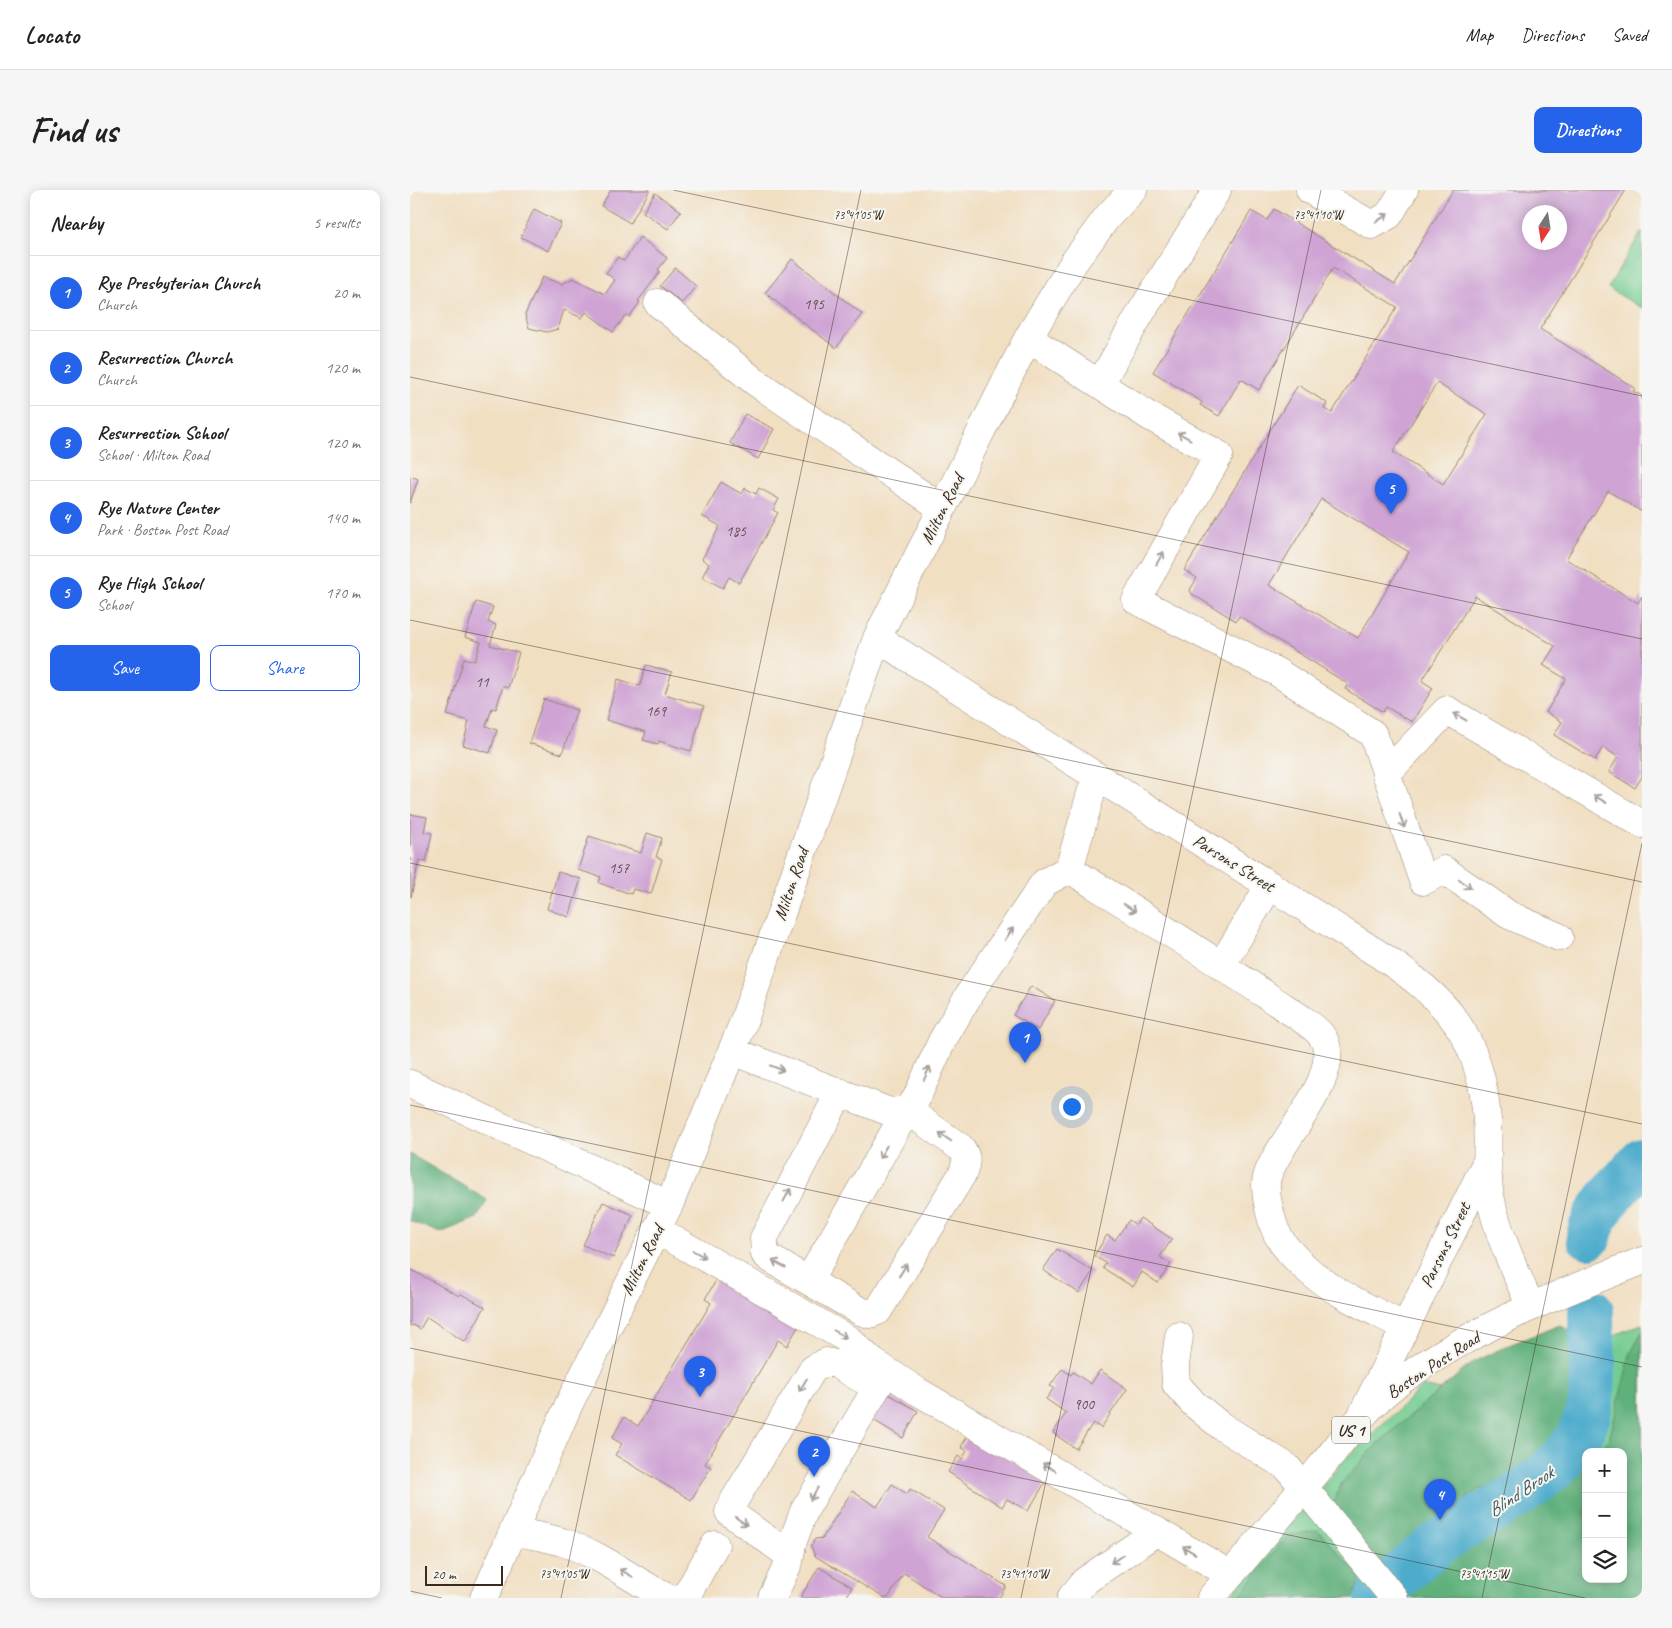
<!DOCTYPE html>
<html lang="en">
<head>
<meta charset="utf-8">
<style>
	body { margin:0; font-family:Caveat,sans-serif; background:#f6f6f6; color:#222 }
	.controls { position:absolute; right:15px; bottom:15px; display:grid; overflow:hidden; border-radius:10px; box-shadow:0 2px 12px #0003 }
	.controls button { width:45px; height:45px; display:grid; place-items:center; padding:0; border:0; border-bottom:1px solid #e0e0e0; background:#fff; color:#222; font:25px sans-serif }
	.compass { position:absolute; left:1112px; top:15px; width:45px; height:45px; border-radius:50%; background:#fff; box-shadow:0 2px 12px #0003; rotate:192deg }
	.scale { position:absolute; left:15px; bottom:12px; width:78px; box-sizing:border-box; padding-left:5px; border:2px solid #3b2a1e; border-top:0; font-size:14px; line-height:18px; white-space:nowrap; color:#3b2a1e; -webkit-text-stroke:4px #f6f6f2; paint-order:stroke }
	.you { position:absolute; left:661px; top:916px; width:18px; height:18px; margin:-12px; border:4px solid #fff; border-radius:50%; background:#1a73e8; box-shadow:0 0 0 8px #1a73e833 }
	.badge { display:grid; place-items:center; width:32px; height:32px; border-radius:50%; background:#2563eb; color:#fff; font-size:16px; font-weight:700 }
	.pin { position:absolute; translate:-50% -41px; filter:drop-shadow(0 1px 2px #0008) }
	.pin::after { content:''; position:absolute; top:26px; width:18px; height:15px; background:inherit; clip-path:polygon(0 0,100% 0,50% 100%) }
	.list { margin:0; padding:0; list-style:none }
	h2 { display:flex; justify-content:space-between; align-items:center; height:65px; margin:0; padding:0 20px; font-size:21px }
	h2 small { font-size:16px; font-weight:400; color:#767676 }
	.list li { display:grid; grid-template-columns:32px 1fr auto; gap:15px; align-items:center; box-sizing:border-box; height:75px; padding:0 20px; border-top:1px solid #e0e0e0 }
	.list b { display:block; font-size:19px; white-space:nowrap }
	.list p { margin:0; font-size:16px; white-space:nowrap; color:#767676 }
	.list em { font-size:16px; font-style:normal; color:#767676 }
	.actions { display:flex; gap:10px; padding:15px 20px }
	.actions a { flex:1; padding:11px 0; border:1px solid #2563eb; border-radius:10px; text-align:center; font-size:18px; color:#2563eb }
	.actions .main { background:#2563eb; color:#fff }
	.icon { flex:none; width:28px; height:28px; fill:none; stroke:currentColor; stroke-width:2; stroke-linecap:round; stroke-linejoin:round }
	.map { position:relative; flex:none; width:1232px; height:1408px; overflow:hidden; border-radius:10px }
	header { display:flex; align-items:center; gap:30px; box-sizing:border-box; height:70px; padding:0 25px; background:#fff; border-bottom:1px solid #e0e0e0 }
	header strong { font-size:24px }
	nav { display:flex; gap:28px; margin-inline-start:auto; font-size:18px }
	.intro { display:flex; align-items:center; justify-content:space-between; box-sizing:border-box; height:120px; padding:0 30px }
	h1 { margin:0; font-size:35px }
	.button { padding:12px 22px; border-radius:10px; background:#2563eb; color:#fff; font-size:18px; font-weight:700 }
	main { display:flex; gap:30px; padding:0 30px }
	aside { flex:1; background:#fff; border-radius:10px; box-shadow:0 2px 12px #0003 }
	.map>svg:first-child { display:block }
</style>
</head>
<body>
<header>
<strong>Locato</strong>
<nav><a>Map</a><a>Directions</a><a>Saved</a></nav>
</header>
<div class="intro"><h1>Find us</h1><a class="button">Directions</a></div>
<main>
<aside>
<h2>Nearby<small>5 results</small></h2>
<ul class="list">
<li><span class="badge">1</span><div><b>Rye Presbyterian Church</b><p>Church</p></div><em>20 m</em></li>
<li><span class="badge">2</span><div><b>Resurrection Church</b><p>Church</p></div><em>120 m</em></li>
<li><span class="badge">3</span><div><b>Resurrection School</b><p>School · Milton Road</p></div><em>120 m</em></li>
<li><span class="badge">4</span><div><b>Rye Nature Center</b><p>Park · Boston Post Road</p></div><em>140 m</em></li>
<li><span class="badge">5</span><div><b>Rye High School</b><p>School</p></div><em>170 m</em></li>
</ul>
<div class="actions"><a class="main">Save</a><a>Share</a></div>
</aside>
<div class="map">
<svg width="1232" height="1408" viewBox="0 0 1232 1408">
	<rect width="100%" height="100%" fill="#f6f6f2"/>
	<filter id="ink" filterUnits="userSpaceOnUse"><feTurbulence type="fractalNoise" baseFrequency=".02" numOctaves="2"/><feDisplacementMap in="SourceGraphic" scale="10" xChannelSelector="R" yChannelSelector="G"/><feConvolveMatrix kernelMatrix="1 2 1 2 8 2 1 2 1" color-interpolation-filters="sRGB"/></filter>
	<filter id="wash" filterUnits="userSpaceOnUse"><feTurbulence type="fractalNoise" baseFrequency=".0096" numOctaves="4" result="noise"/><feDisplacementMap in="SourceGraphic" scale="20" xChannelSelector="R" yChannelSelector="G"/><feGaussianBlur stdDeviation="1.12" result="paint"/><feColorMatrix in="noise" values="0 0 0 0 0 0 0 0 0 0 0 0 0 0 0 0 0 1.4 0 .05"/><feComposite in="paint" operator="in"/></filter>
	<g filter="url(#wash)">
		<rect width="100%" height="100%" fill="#f1dfc2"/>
		<path fill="#75cc92" stroke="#587b58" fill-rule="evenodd" d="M 1232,41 L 1232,118 L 1198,98 Z
			M 1232,1134 L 1232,1408 L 819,1408 L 934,1270 L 1013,1196 L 1052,1205 ZM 1176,1262 L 1213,1262 L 1213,1389 L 1176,1389 Z"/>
		<path fill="#60b07c" stroke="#4e6d4d" d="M 0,964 L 77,1010 L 67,1028 L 30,1043 L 0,1031 Z
			M 1150,1135 L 1164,1144 L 1163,1227 L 1146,1254 L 1114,1284 L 1068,1300 L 968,1375 L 923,1314 L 931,1294 L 966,1255 L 1063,1172 L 1099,1155 Z
			M 1232,1141 L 1232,1408 L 996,1408 L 995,1406 C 1045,1352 1107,1320 1168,1281 L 1176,1274 L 1176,1389 L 1213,1389 L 1213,1262 L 1187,1262 L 1199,1250 L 1220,1165 Z
			M 908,1340 L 951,1388 L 943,1408 L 828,1408 L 877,1346 Z"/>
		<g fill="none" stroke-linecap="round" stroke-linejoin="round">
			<path stroke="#4daccc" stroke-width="46" d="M 1179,1046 C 1186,1016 1212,994 1232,971
				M 968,1408 C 987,1385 1009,1367 1033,1350 C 1085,1315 1159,1289 1178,1224 C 1187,1192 1181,1154 1181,1121"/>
		</g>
		<g id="blocks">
			<path fill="#cfa4d4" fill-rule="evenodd" d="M 201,0 L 240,0 L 220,33 L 191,16 Z
				M 1043,0 L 1216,0 L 1130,139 L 1225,198 L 1223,201 L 1232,206 L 1232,322 L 1198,301 L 1156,369 L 1228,413 L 1232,406 L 1232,587 L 1225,598 L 1199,582 L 1208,567 L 1193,557 L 1185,570 L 1144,545 L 1152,532 L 1136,522 L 1156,489 L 1133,475 L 1145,456 L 1065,406 L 1012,491 L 1023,498 L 1002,532 L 976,517 L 973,522 L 935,499 L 938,494 L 829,426 L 826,431 L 782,404 L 780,400 L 787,388 L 774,380 L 888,195 L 917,213 L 914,219 L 922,223 L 987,117 L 923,78 L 849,200 L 831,189 L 809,226 L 790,215 L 792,212 L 743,182 L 841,21 L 857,30 L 864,19 L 985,94 ZM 1120,22 L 1150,22 L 1150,52 L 1120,52 ZM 1027,193 L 1077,224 L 1033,294 L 983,262 ZM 911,309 L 999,362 L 948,448 L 859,395 Z
				M 245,3 L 271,21 L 258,39 L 233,22 Z
				M 124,19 L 151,33 L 138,61 L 111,47 Z
				M 230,47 L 257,68 L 248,80 L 250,82 L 228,111 L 230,112 L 219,127 L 216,125 L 203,142 L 176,122 L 172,128 L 154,120 L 148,139 L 137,142 L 119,138 L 115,125 L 132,87 L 152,94 L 163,88 L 195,104 L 205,90 L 196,83 L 208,67 L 214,71 Z
				M 382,69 L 452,124 L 426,158 L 355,103 Z
				M 265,78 L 286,96 L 272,113 L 250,96 Z
				M 335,224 L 364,239 L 348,269 L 320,253 Z
				M 0,286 L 8,289 L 0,313 Z
				M 311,292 L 332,304 L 335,298 L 346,304 L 349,298 L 369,309 L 363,320 L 368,323 L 329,393 L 319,387 L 313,398 L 292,387 L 299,374 L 292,369 L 310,336 L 292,326 Z
				M 66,412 L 83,417 L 78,432 L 86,435 L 80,455 L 109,463 L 98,498 L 93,496 L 86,519 L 82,518 L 76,536 L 87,540 L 80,563 L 53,555 L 59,531 L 37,525 L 54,468 L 65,471 L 71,452 L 55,447 Z
				M 236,475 L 262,482 L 255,504 L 294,516 L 281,561 L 249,551 L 248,554 L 233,550 L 236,542 L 196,530 L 208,489 L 230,496 Z
				M 134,509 L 167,520 L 152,564 L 119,553 Z
				M 0,624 L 17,627 L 14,642 L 22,643 L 16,672 L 9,670 L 1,707 Z
				M 237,643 L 252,648 L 246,667 L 252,669 L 241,704 L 223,699 L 221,704 L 189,693 L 191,687 L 168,680 L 179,646 L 231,663 Z
				M 148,682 L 171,689 L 159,727 L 137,719 Z
				M 621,796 L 645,811 L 628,840 L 603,825 Z
				M 193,1012 L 223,1025 L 203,1068 L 173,1055 Z
				M 730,1028 L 762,1049 L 750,1067 L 761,1074 L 748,1093 L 732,1082 L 723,1097 L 693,1078 L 696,1073 L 684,1066 L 697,1045 L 705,1050 L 719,1030 L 726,1035 Z
				M 647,1059 L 683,1081 L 669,1103 L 633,1080 Z
				M 0,1079 L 49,1106 L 51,1104 L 75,1117 L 55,1152 L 17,1127 L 10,1139 L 3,1135 L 0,1136 Z
				M 311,1082 L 392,1130 L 377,1156 L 368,1150 L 295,1274 L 301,1277 L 281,1310 L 205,1265 L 212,1254 L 202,1248 L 214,1227 L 228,1236 L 301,1113 L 295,1109 Z
				M 652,1179 L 661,1185 L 663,1182 L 681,1194 L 690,1180 L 717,1199 L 691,1238 L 683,1233 L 666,1259 L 643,1243 L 656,1223 L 636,1209 L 644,1198 L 640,1196 Z
				M 475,1202 L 508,1221 L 493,1248 L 460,1228 Z
				M 559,1244 L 636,1291 L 618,1321 L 597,1309 L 592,1317 L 538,1282 L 548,1266 L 552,1269 L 557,1261 L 551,1257 Z
				M 482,1294 L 497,1304 L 500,1299 L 534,1320 L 517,1347 L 596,1396 L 589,1408 L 533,1408 L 494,1383 L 478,1408 L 474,1408 L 405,1366 L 401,1356 L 405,1349 L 414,1348 L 413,1347 L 442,1301 L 467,1317 Z
				M 409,1377 L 442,1397 L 436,1408 L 390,1408 Z"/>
		</g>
	</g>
	<g filter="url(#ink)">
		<use href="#blocks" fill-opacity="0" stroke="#968470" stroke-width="1"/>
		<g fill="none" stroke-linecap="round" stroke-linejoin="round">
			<defs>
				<path id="minor" d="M 900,0 L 962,35 L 979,25 L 994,0
					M 248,113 L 344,191 L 532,318
					M 618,148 L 739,226 L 809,265 L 726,410 L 867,482 L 963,544 L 1013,691 L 1034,680 L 1099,725 L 1149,747
					M 690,194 L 730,124 L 807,0
					M 467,448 L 970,765 C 1037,809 1071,846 1077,930 C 1079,956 1075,980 1080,1006 C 1088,1045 1105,1081 1121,1117
					M 976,584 L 1037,520 L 1232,634
					M 659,679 L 686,586
					M 811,776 L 860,695
					M 322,861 L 480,922 L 497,920 L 506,909 L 532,851 L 560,803 L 634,693 L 659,679 C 726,721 794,763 859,807 C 871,816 903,834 911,845 C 939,882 867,951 857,987 C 853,1000 862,1037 870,1049 C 876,1059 888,1071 898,1080 C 925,1104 963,1120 995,1137
					M 0,894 L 259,1015
					M 247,1040 L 439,1150 L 463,1172 L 507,1201 L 821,1385
					M 399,1090 L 497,920 L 551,958 C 558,967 556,973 553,983 L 468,1121 L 460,1124 L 450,1121 L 361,1069 L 355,1064 L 354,1048 L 430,902
					M 769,1146 L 765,1175 L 766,1194 L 784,1214 L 811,1236 L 877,1277 L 984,1408
					M 953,1223 L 1076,973
					M 103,1341 C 120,1345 137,1347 152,1352 C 191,1364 222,1390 258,1408
					M 380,1366 L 319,1322 L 322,1314 L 403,1179 L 416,1172 L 426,1174 L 466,1197
					M 74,1408 L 159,1214 L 259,1015 L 332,836 L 467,448 L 618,148 L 664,72 L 698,26 L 723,0
					M 275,1408 L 305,1355
					M 362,1408 L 379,1372 L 382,1354 L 394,1321 L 476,1182
					M 661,1408 L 675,1391 L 747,1341"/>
				<path id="major" d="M 801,1408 C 838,1365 874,1321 910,1278 C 932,1251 953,1221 980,1199 C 1055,1141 1145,1105 1232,1071"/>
			</defs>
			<use href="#minor" stroke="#968470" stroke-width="29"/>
			<use href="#major" stroke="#968470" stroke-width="29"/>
			<use href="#minor" stroke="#fff" stroke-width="28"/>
			<use href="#major" stroke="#fff" stroke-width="28"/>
		</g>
		<defs><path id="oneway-shaft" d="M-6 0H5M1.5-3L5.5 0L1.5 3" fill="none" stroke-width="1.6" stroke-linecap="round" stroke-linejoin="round" transform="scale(1.25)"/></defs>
		<g stroke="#a79f9a">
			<use href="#oneway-shaft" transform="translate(972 28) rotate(-33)"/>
			<use href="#oneway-shaft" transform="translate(774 246) rotate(-151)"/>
			<use href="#oneway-shaft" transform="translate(750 368) rotate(-60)"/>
			<use href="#oneway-shaft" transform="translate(1050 527) rotate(-151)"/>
			<use href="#oneway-shaft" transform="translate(1190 609) rotate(-149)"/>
			<use href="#oneway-shaft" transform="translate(992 631) rotate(71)"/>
			<use href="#oneway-shaft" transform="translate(1055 694) rotate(35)"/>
			<use href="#oneway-shaft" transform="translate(720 718) rotate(33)"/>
			<use href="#oneway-shaft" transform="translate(599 744) rotate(-56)"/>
			<use href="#oneway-shaft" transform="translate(367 878) rotate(21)"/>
			<use href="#oneway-shaft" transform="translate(517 883) rotate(-66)"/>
			<use href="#oneway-shaft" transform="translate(535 947) rotate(-145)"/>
			<use href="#oneway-shaft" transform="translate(473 962) rotate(120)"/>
			<use href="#oneway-shaft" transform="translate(377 1005) rotate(-62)"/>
			<use href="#oneway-shaft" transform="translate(289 1064) rotate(30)"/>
			<use href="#oneway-shaft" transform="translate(369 1074) rotate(-152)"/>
			<use href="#oneway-shaft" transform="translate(493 1080) rotate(-58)"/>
			<use href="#oneway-shaft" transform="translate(430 1144) rotate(30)"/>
			<use href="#oneway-shaft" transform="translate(393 1195) rotate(121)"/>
			<use href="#oneway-shaft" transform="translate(639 1277) rotate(-149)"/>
			<use href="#oneway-shaft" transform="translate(404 1304) rotate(121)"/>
			<use href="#oneway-shaft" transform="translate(331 1331) rotate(35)"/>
			<use href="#oneway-shaft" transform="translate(779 1360) rotate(-149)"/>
			<use href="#oneway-shaft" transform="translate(707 1369) rotate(145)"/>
			<use href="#oneway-shaft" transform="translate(216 1383) rotate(-150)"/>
		</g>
	</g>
	<path fill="none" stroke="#3b2a1e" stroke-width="1" stroke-opacity="0.45" d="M 263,0 L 1232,206M 0,187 L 1232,449M 0,430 L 1232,692M 0,673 L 1232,934M 0,915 L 1232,1177M 0,1158 L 1175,1408M 0,1401 L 32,1408M 151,1408 L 451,0M 611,1408 L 911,0M 1072,1408 L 1232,653"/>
	<g text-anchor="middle" stroke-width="4" stroke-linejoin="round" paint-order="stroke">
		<g font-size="15" fill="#60484c">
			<text x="404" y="119">195</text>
			<text x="326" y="346">185</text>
			<text x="72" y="497">11</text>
			<text x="246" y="526">169</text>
			<text x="209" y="683">157</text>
			<text x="674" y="1219">900</text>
		</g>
		<rect fill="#f6f6f2" stroke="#73675e" stroke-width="1" x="922" y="1226.5" width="38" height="27" rx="4"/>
		<g font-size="16" font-weight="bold" fill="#3b2a1e">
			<text x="941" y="1246">US 1</text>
		</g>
		<g font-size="18" fill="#3b2a1e" stroke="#f6f6f2">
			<text transform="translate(532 319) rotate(-63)" y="6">Milton Road</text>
			<text transform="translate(824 673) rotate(32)" y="6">Parsons Street</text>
			<text transform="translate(381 694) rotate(-71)" y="6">Milton Road</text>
			<text transform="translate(1035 1055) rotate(-64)" y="6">Parsons Street</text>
			<text transform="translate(232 1070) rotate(-63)" y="6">Milton Road</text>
			<text transform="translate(1023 1175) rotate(-33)" y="6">Boston Post Road</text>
		</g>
		<g font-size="19" font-style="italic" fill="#41585b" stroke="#f6f6f2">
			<text transform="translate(1110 1301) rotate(-34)" y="7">Blind Brook</text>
		</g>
	</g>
	<g font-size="12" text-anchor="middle" fill="#3b2a1e" stroke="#f6f6f2" stroke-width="4" stroke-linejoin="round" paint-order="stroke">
		<text x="448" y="29">73°41'05"W</text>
		<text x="908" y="29">73°41'10"W</text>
		<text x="154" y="1388">73°41'05"W</text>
		<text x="614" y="1388">73°41'10"W</text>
		<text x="1074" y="1388">73°41'15"W</text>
	</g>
</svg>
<div class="controls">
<button>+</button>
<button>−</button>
<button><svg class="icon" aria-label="layers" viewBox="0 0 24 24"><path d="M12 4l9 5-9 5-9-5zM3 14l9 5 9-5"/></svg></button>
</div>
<svg class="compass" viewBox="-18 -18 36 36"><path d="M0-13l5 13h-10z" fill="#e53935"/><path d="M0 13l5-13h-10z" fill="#767676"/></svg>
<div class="scale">20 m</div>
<div class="you"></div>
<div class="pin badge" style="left:615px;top:873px">1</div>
<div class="pin badge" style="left:404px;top:1287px">2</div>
<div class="pin badge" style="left:290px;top:1207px">3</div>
<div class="pin badge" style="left:1030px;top:1330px">4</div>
<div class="pin badge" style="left:981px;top:324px">5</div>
</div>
</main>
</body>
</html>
